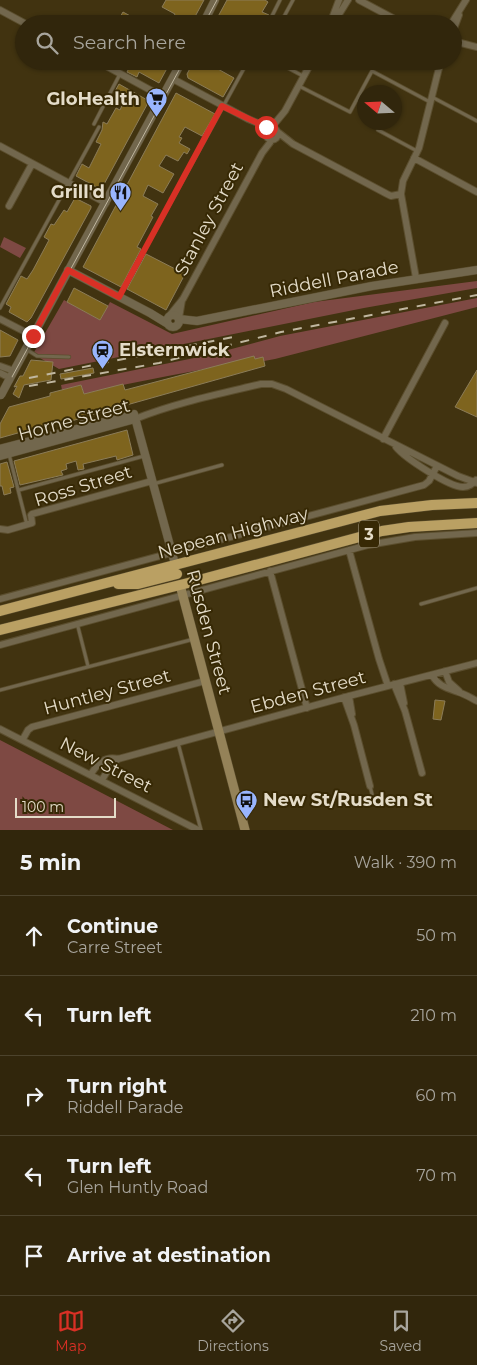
<!DOCTYPE html>
<html lang="en">
<head>
<meta charset="utf-8">
<style>
	body { margin:0; font-family:Montserrat,sans-serif; background:#392e15; color:#f1f3f6 }
	.compass { position:absolute; left:357px; top:85px; width:45px; height:45px; border-radius:50%; background:#31260c; box-shadow:0 1px 4px #0004; rotate:289deg }
	.scale { position:absolute; left:15px; bottom:12px; width:101px; box-sizing:border-box; padding-left:5px; border:2px solid #e4dcc9; border-top:0; font-size:14px; line-height:18px; white-space:nowrap; color:#e4dcc9; -webkit-text-stroke:4px #372905; paint-order:stroke }
	.stop { position:absolute; width:15px; height:15px; margin:-11px; border:4px solid #d93025; border-radius:50%; background:#fff }
	.stop.end { background:#d93025; border-color:#fff; box-shadow:0 1px 5px #0008 }
	.list { margin:0; padding:0; list-style:none }
	h2 { display:flex; justify-content:space-between; align-items:center; height:65px; margin:0; padding:0 20px; font-size:21px }
	h2 small { font-size:16px; font-weight:400; color:#a8a59d }
	.list li { display:grid; grid-template-columns:32px 1fr auto; gap:15px; align-items:center; box-sizing:border-box; height:80px; padding:0 20px; border-top:1px solid #4c432d }
	.list b { display:block; font-size:19px; white-space:nowrap }
	.list p { margin:0; font-size:16px; white-space:nowrap; color:#a8a59d }
	.list em { font-size:16px; font-style:normal; color:#a8a59d }
	.icon { flex:none; width:28px; height:28px; fill:none; stroke:currentColor; stroke-width:2; stroke-linecap:round; stroke-linejoin:round }
	.map { position:relative; flex:none; width:477px; height:830px; overflow:hidden }
	.search { position:absolute; background:#31260c; box-shadow:0 1px 4px #0004; left:15px; right:15px; top:15px; height:55px; display:flex; align-items:center; gap:12px; box-sizing:border-box; padding:0 18px; border-radius:28px; color:#a8a59d; font-size:19px }
	.sheet { height:465px; background:#31260c }
	nav { display:flex; justify-content:space-around; align-items:center; box-sizing:border-box; height:70px; border-top:1px solid #4c432d; background:#31260c; font-size:14px; color:#a8a59d }
	nav a { display:grid; justify-items:center; gap:2px }
	nav .on { color:#d93025 }
	.map>svg:first-child { display:block }
</style>
</head>
<body>
<div class="map">
<svg width="477" height="830" viewBox="0 0 477 830">
	<rect width="100%" height="100%" fill="#413310"/>
	<path fill="#7e4943" d="M 4,237 L 26,248 L 20,258 L 0,247 Z
		M 477,281 L 477,288 L 364,308 L 59,369 L 33,354 L 64,300 L 100,320 L 110,302 L 172,334 L 314,302 Z
		M 477,298 L 477,307 L 275,359 L 264,361 L 255,359 C 198,371 140,380 84,394 L 81,385 L 62,390 L 61,385 L 209,355 L 280,336 Z
		M 0,740 L 173,830 L 0,830 Z"/>
	<path fill="#7e641e" stroke="#8b7c58" d="M 166,0 L 204,0 L 191,24 L 169,24 L 175,14 L 162,7 Z
		M 227,0 L 265,0 L 268,2 L 262,12 L 269,15 L 265,24 L 214,24 Z
		M 123,12 L 134,18 L 131,24 L 116,24 Z
		M 157,17 L 169,24 L 158,24 L 154,22 Z
		M 133,61 L 171,61 L 159,83 L 139,72 L 137,77 L 127,72 Z
		M 194,61 L 211,61 L 209,64 L 234,78 L 223,97 L 188,78 L 187,74 Z
		M 119,84 L 149,101 L 102,188 L 100,189 L 76,176 L 82,164 L 89,168 L 101,144 L 96,142 L 102,130 L 103,122 L 107,124 L 116,108 L 120,110 L 125,99 L 114,93 Z
		M 176,93 L 215,114 L 202,136 L 185,127 L 179,137 L 182,138 L 179,143 L 190,149 L 187,154 L 184,152 L 178,161 L 166,155 L 159,166 L 174,174 L 163,193 L 148,185 L 143,196 L 158,204 L 151,216 L 153,217 L 137,247 L 141,249 L 140,251 L 121,287 L 83,267 Z
		M 75,198 L 91,206 L 91,208 L 31,318 L 27,322 L 9,312 L 11,307 L 6,304 L 21,276 L 27,279 L 33,270 L 49,240 L 44,237 L 51,224 L 54,225 L 64,210 L 67,212 Z
		M 146,254 L 185,274 L 166,310 L 127,289 Z
		M 74,288 L 108,306 L 100,320 L 67,302 Z
		M 0,330 L 18,340 L 10,356 L 0,357 Z
		M 254,356 L 255,359 L 263,357 L 265,366 L 84,417 L 80,415 L 78,419 L 58,425 L 57,422 L 0,438 L 0,424 L 9,407 L 50,396 L 50,393 L 81,385 L 84,394 L 123,384 L 125,390 Z
		M 31,360 L 53,362 L 51,380 L 24,385 L 19,398 L 13,394 L 17,386 L 14,387 L 20,376 L 23,376 Z
		M 93,368 L 94,373 L 61,379 L 60,374 Z
		M 477,370 L 477,417 L 455,407 Z
		M 127,430 L 133,455 L 117,460 L 116,456 L 83,464 L 84,469 L 78,470 L 76,461 L 66,464 L 67,469 L 61,471 L 63,475 L 20,485 L 14,461 Z
		M 7,462 L 14,487 L 10,488 L 11,493 L 4,495 L 2,486 L 0,486 L 0,464 Z
		M 435,700 L 445,701 L 441,720 L 433,719 Z"/>
	<g fill="none" stroke-linecap="round" stroke-linejoin="round">
		<defs>
			<path id="service" d="M 268,24 L 280,0
				M 280,24 L 293,0
				M 275,61 L 303,76
				M 299,86 L 350,112 L 372,71 L 430,102
				M 432,97 L 477,121
				M 94,124 L 120,74
				M 378,130 L 417,151
				M 120,295 L 248,61
				M 0,308 L 99,127
				M 26,349 L 37,356 L 69,357
				M 81,418 L 84,427
				M 9,454 L 27,525
				M 153,484 L 222,465
				M 19,490 L 144,456
				M 421,604 L 477,588
				M 77,623 L 88,666
				M 0,690 L 194,639
				M 178,743 L 201,830
				M 370,786 L 372,794"/>
			<path id="minor" d="M 359,0 L 404,24
				M 0,10 L 26,24
				M 330,24 L 339,0
				M 333,24 L 348,0
				M 451,24 L 466,0
				M 453,31 L 459,15
				M 453,41 L 477,47
				M 97,61 L 163,97
				M 173,79 L 248,119 L 270,128
				M266 134a6 6 0 1 1 12 0a6 6 0 1 1-12 0Z
				M 271,128 L 285,111 L 312,61
				M 279,133 L 293,144 L 387,194 L 391,196 L 401,194
				M 0,146 L 106,203
				M 414,158 L 477,192
				M 9,206 L 32,164
				M 416,278 L 401,194 L 403,181 L 419,148 L 439,68 L 439,61
				M 170,315 L 183,299 L 262,153 L 272,140
				M 179,318 L 182,300
				M 0,319 L 33,336
				M 0,366 L 14,371
				M 0,373 L 10,378
				M 135,419 C 175,403 219,394 261,384 L 272,384 L 286,389 L 458,476 L 477,483
				M 383,439 L 445,323
				M 396,447 C 405,458 449,487 463,487 C 469,487 472,484 476,480
				M 0,529 L 8,530 L 32,523 L 31,515 L 32,514 L 152,481
				M 349,550 L 379,659 L 388,686
				M 270,571 L 307,708
				M 0,599 L 424,485 L 429,481 L 437,466
				M 0,645 L 368,545 L 415,537 L 477,533
				M 445,671 L 449,682 L 459,691
				M 432,675 C 438,686 447,688 458,692 C 465,694 471,698 477,701
				M 400,683 L 404,703
				M 394,684 L 405,711 L 422,773
				M 349,696 L 352,714
				M 344,697 L 354,725 L 370,786
				M 0,729 L 198,830
				M 23,739 L 28,730 L 32,727 L 205,681
				M 91,774 C 98,763 105,756 118,759 L 349,696 L 477,663
				M 102,780 L 109,768 L 118,759"/>
			<path id="tertiary" d="M 203,24 L 215,0
				M 68,270 L 150,313 L 168,324
				M167 321a6 6 0 1 1 12 0a6 6 0 1 1-12 0Z
				M 179,319 L 197,321 L 372,286 L 477,270
				M 9,380 L 182,61
				M 0,449 L 134,414 L 175,564
				M 0,456 L 135,419"/>
			<path id="secondary" d="M 180,585 L 245,830"/>
			<path id="trunk" d="M 118,584 L 138,584 L 177,574
				M 0,611 L 380,511 L 432,505 L 477,503
				M 0,630 L 188,583 L 382,531 L 409,527 L 477,523"/>
		</defs>
		<use href="#service" stroke="#5b4e2e" stroke-width="4.5"/>
		<use href="#minor" stroke="#5b4e2e" stroke-width="8"/>
		<use href="#tertiary" stroke="#5b4e2e" stroke-width="9"/>
		<use href="#secondary" stroke="#5b4e2e" stroke-width="10"/>
		<use href="#trunk" stroke="#5b4e2e" stroke-width="11"/>
		<use href="#service" stroke="#72674d" stroke-width="3"/>
		<use href="#minor" stroke="#72674d" stroke-width="6"/>
		<use href="#tertiary" stroke="#72674d" stroke-width="8"/>
		<use href="#secondary" stroke="#948258" stroke-width="9"/>
		<use href="#trunk" stroke="#baa063" stroke-width="10"/>
		<path stroke="#c0b7a0" stroke-width="1" d="M 204,24 L 217,0
			M 0,399 L 184,61"/>
		<path stroke="#c0b7a0" stroke-width="2" stroke-dasharray="9 9" stroke-linecap="butt" d="M 29,378 L 238,336
			M 29,386 L 159,363 L 281,332 L 477,295"/>
		<defs>
			<path id="tertiary-bridge" d="M 1,395 L 9,380"/>
		</defs>
		<use href="#tertiary-bridge" stroke="#5b4e2e" stroke-width="9" stroke-linecap="butt"/>
		<use href="#tertiary-bridge" stroke="#72674d" stroke-width="8"/>
	</g>
	<g fill="none" stroke-linecap="round" stroke-linejoin="round">
		<path stroke="#d93025" stroke-width="6" d="M 33,336 L 68,270 L 119,297 L 222,106 L 266,127"/>
	</g>
	<defs>
		<symbol id="supermarket-pin" viewBox="-11 -11 22 30"><path d="M0 17L-7.5 6A9.5 9.5 0 1 1 7.5 6Z" fill="#99b5fd" stroke="#372905"/><path d="M-6-5.5h2.5l.6 2H6L4.5 2H-2.5L-4.4-4H-6ZM-1.5 3.2a1.3 1.3 0 1 0 .1 0ZM3 3.2a1.3 1.3 0 1 0 .1 0Z" fill="#111"/></symbol>
		<symbol id="restaurant-pin" viewBox="-11 -11 22 30"><path d="M0 17L-7.5 6A9.5 9.5 0 1 1 7.5 6Z" fill="#99b5fd" stroke="#372905"/><path d="M-5-6h1v4h1v-4h1v4h1v-4h1v5L-1.5 .5V6h-2V.5L-5-1ZM5-6V6H3V1.5H1.5Q1.5-4 5-6Z" fill="#111"/></symbol>
		<symbol id="station-pin" viewBox="-11 -11 22 30"><path d="M0 17L-7.5 6A9.5 9.5 0 1 1 7.5 6Z" fill="#99b5fd" stroke="#372905"/><path d="M-3-6H3Q5-6 5-4V2Q5 4 3 4L4.5 6H3L1.5 4h-3L-3 6H-4.5L-3 4Q-5 4-5 2V-4Q-5-6-3-6ZM-3.5-4v3h7v-3ZM-3.5 1v1.5H-2V1ZM2 1v1.5H3.5V1Z" fill="#111"/></symbol>
		<symbol id="bus-pin" viewBox="-11 -11 22 30"><path d="M0 17L-7.5 6A9.5 9.5 0 1 1 7.5 6Z" fill="#99b5fd" stroke="#372905"/><path d="M-5-6H5V4H4V6H2V4H-2V6H-4V4H-5ZM-3.5-4V0h7V-4ZM-3.5 1.2v1.5H-2V1.2ZM2 1.2v1.5H3.5V1.2Z" fill="#111"/></symbol>
	</defs>
	<g fill-rule="evenodd">
		<use href="#supermarket-pin" x="144" y="86" width="25" height="34"/>
		<use href="#restaurant-pin" x="108" y="180" width="25" height="34"/>
		<use href="#station-pin" x="90" y="338" width="25" height="34"/>
		<use href="#bus-pin" x="234" y="788" width="25" height="34"/>
	</g>
	<g text-anchor="middle" stroke-width="4" stroke-linejoin="round" paint-order="stroke">
		<rect fill="#372905" stroke="#b0a68e" stroke-width="1" x="359" y="520.5" width="20" height="27" rx="4"/>
		<g font-size="16" font-weight="bold" fill="#e4dcc9">
			<text x="369" y="540">3</text>
		</g>
		<g font-size="18" font-weight="bold" fill="#e4dcc9" stroke="#372905" text-anchor="end">
			<text x="140" y="105">GloHealth</text>
			<text x="105" y="198">Grill'd</text>
			<text x="119" y="356" text-anchor="start">Elsternwick</text>
			<text x="263" y="806" text-anchor="start">New St/Rusden St</text>
		</g>
		<g font-size="18" fill="#e4dcc9" stroke="#372905">
			<text transform="translate(209 219) rotate(-62)" y="6">Stanley Street</text>
			<text transform="translate(334 279) rotate(-11)" y="6">Riddell Parade</text>
			<text transform="translate(74 420) rotate(-15)" y="6">Horne Street</text>
			<text transform="translate(83 486) rotate(-17)" y="6">Ross Street</text>
			<text transform="translate(233 533) rotate(-15)" y="6">Nepean Highway</text>
			<text transform="translate(209 632) rotate(75)" y="6">Rusden Street</text>
			<text transform="translate(107 692) rotate(-15)" y="6">Huntley Street</text>
			<text transform="translate(308 692) rotate(-15)" y="6">Ebden Street</text>
			<text transform="translate(106 765) rotate(27)" y="6">New Street</text>
		</g>
	</g>
</svg>
<svg class="compass" viewBox="-18 -18 36 36"><path d="M0-13l5 13h-10z" fill="#e53935"/><path d="M0 13l5-13h-10z" fill="#a8a59d"/></svg>
<div class="scale">100 m</div>
<div class="stop" style="left:266px;top:127px"></div>
<div class="stop end" style="left:33px;top:336px"></div>
<div class="search"><svg class="icon" aria-label="search" viewBox="0 0 24 24"><circle cx="10" cy="10" r="6"/><path d="M15 15l6 6"/></svg>Search here</div>
</div>
<section class="sheet">
<h2>5 min<small>Walk · 390 m</small></h2>
<ul class="list">
<li><svg class="icon" aria-label="ahead" viewBox="0 0 24 24"><path d="M12 20V5M6 11l6-6 6 6"/></svg><div><b>Continue</b><p>Carre Street</p></div><em>50 m</em></li>
<li><svg class="icon" aria-label="left" viewBox="0 0 24 24"><path d="M17 20v-9H6M10 6l-5 5 5 5"/></svg><div><b>Turn left</b></div><em>210 m</em></li>
<li><svg class="icon" aria-label="right" viewBox="0 0 24 24"><path d="M7 20v-9h11M14 6l5 5-5 5"/></svg><div><b>Turn right</b><p>Riddell Parade</p></div><em>60 m</em></li>
<li><svg class="icon" aria-label="left" viewBox="0 0 24 24"><path d="M17 20v-9H6M10 6l-5 5 5 5"/></svg><div><b>Turn left</b><p>Glen Huntly Road</p></div><em>70 m</em></li>
<li><svg class="icon" aria-label="arrive" viewBox="0 0 24 24"><path d="M6 21V4h12l-3 4 3 4H6"/></svg><div><b>Arrive at destination</b></div></li>
</ul>
</section>
<nav>
<a class="on"><svg class="icon" aria-label="map" viewBox="0 0 24 24"><path d="M3 6l6-2 6 2 6-2v14l-6 2-6-2-6 2zM9 4v14M15 6v14"/></svg>Map</a>
<a><svg class="icon" aria-label="directions" viewBox="0 0 24 24"><path d="M12 3l9 9-9 9-9-9zM9 14v-3h6M13 9l2 2-2 2"/></svg>Directions</a>
<a><svg class="icon" aria-label="saved" viewBox="0 0 24 24"><path d="M7 4h10v16l-5-4-5 4z"/></svg>Saved</a>
</nav>
</body>
</html>
